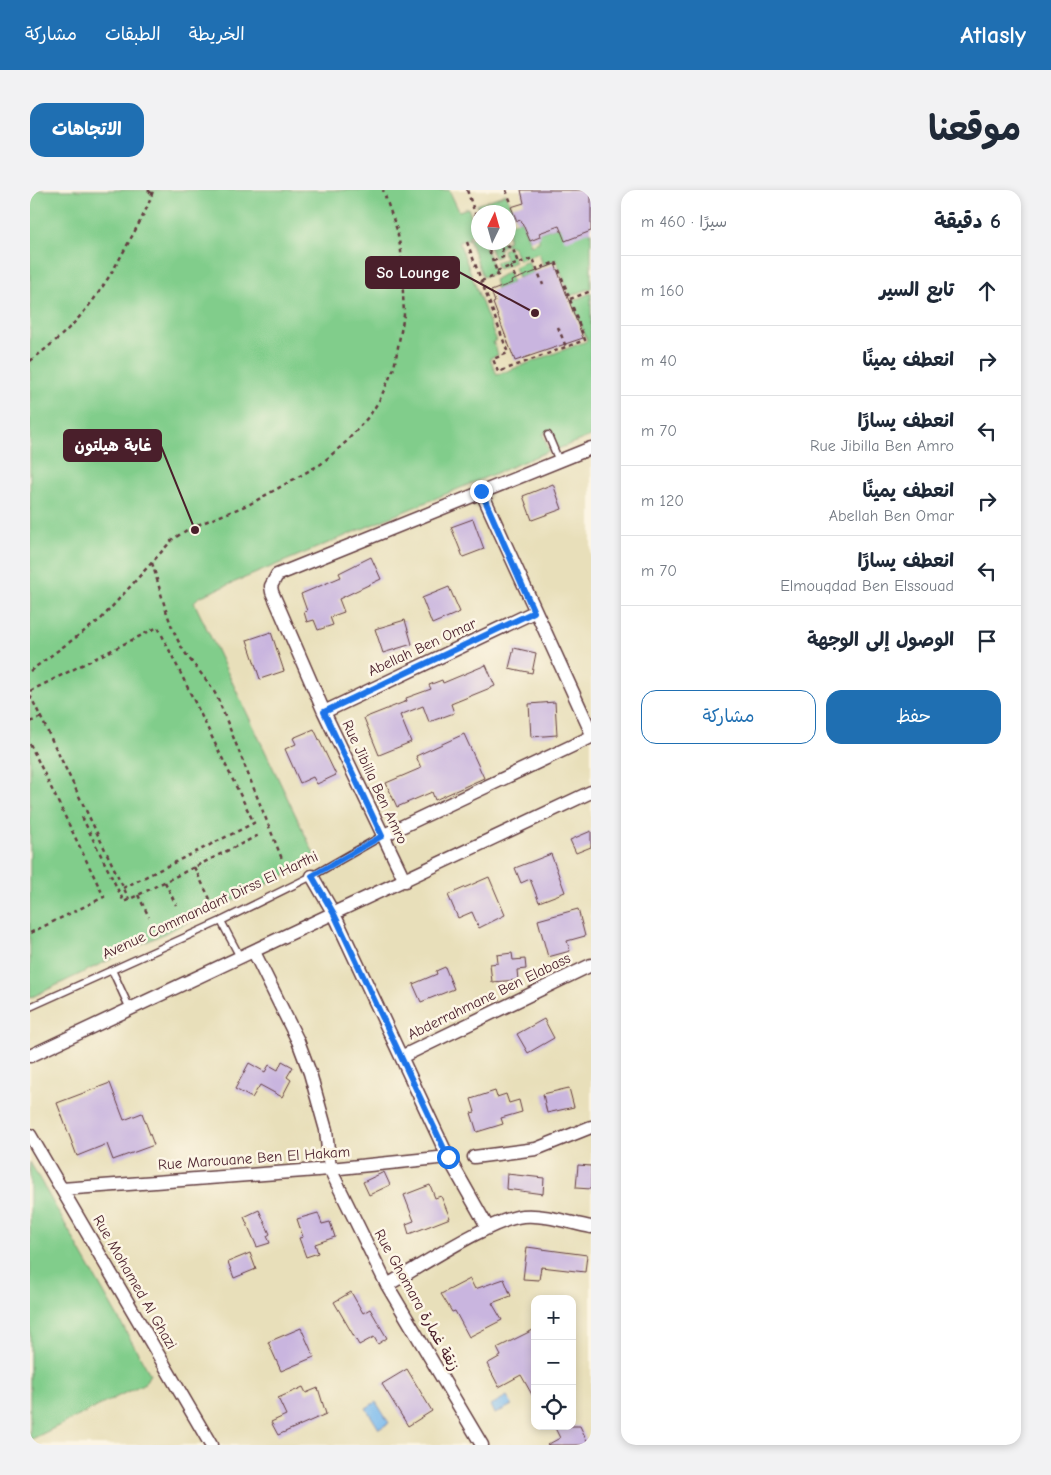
<!DOCTYPE html>
<html lang="ar">
<head>
<meta charset="utf-8">
<style>
	body { margin:0; font-family:"Comic Neue","Playpen Sans Arabic",sans-serif; background:#f2f2f3; color:#1f2937; direction:rtl }
	.controls { position:absolute; right:15px; bottom:15px; display:grid; overflow:hidden; border-radius:10px; box-shadow:0 2px 8px #0003 }
	.controls button { width:45px; height:45px; display:grid; place-items:center; padding:0; border:0; border-bottom:1px solid #e0e1e3; background:#fff; color:#1f2937; font:25px sans-serif }
	.compass { position:absolute; left:441px; top:15px; width:45px; height:45px; border-radius:50%; background:#fff; box-shadow:0 2px 8px #0003; rotate:5deg }
	.stop { position:absolute; width:15px; height:15px; margin:-11px; border:4px solid #1a73e8; border-radius:50%; background:#fff }
	.stop.end { background:#1a73e8; border-color:#fff; box-shadow:0 1px 5px #0008 }
	.list { margin:0; padding:0; list-style:none }
	h2 { display:flex; justify-content:space-between; align-items:center; height:65px; margin:0; padding:0 20px; font-size:21px }
	h2 small { font-size:16px; font-weight:400; color:#747a83 }
	.list li { display:grid; grid-template-columns:32px 1fr auto; gap:15px; align-items:center; box-sizing:border-box; height:70px; padding:0 20px; border-top:1px solid #e0e1e3 }
	.list b { display:block; font-size:19px; white-space:nowrap }
	.list p { margin:0; font-size:16px; white-space:nowrap; color:#747a83 }
	.list em { font-size:16px; font-style:normal; color:#747a83 }
	.actions { display:flex; gap:10px; padding:15px 20px }
	.actions a { flex:1; padding:11px 0; border:1px solid #1f6fb2; border-radius:15px; text-align:center; font-size:18px; color:#1f6fb2 }
	.actions .main { background:#1f6fb2; color:#fff }
	.icon { flex:none; width:28px; height:28px; fill:none; stroke:currentColor; stroke-width:2; stroke-linecap:round; stroke-linejoin:round }
	.map { position:relative; flex:none; width:561px; height:1255px; overflow:hidden; direction:ltr; border-radius:15px }
	header { display:flex; align-items:center; gap:30px; box-sizing:border-box; height:70px; padding:0 25px; background:#1f6fb2; color:#fff }
	header strong { font-size:24px }
	nav { display:flex; gap:28px; margin-inline-start:auto; font-size:18px }
	.intro { display:flex; align-items:center; justify-content:space-between; box-sizing:border-box; height:120px; padding:0 30px }
	h1 { margin:0; font-size:35px }
	.button { padding:12px 22px; border-radius:15px; background:#1f6fb2; color:#fff; font-size:18px; font-weight:700 }
	main { display:flex; gap:30px; padding:0 30px }
	aside { flex:1; background:#fff; border-radius:15px; box-shadow:0 2px 8px #0003 }
	.map>svg:first-child { display:block }
</style>
</head>
<body>
<header>
<strong>Atlasly</strong>
<nav><a>الخريطة</a><a>الطبقات</a><a>مشاركة</a></nav>
</header>
<div class="intro"><h1>موقعنا</h1><a class="button">الاتجاهات</a></div>
<main>
<aside>
<h2>6 دقيقة<small>سيرًا · 460 m</small></h2>
<ul class="list">
<li><svg class="icon" aria-label="ahead" viewBox="0 0 24 24"><path d="M12 20V5M6 11l6-6 6 6"/></svg><div><b>تابع السير</b></div><em>160 m</em></li>
<li><svg class="icon" aria-label="right" viewBox="0 0 24 24"><path d="M7 20v-9h11M14 6l5 5-5 5"/></svg><div><b>انعطف يمينًا</b></div><em>40 m</em></li>
<li><svg class="icon" aria-label="left" viewBox="0 0 24 24"><path d="M17 20v-9H6M10 6l-5 5 5 5"/></svg><div><b>انعطف يسارًا</b><p>Rue Jibilla Ben Amro</p></div><em>70 m</em></li>
<li><svg class="icon" aria-label="right" viewBox="0 0 24 24"><path d="M7 20v-9h11M14 6l5 5-5 5"/></svg><div><b>انعطف يمينًا</b><p>Abellah Ben Omar</p></div><em>120 m</em></li>
<li><svg class="icon" aria-label="left" viewBox="0 0 24 24"><path d="M17 20v-9H6M10 6l-5 5 5 5"/></svg><div><b>انعطف يسارًا</b><p>Elmouqdad Ben Elssouad</p></div><em>70 m</em></li>
<li><svg class="icon" aria-label="arrive" viewBox="0 0 24 24"><path d="M6 21V4h12l-3 4 3 4H6"/></svg><div><b>الوصول إلى الوجهة</b></div></li>
</ul>
<div class="actions"><a class="main">حفظ</a><a>مشاركة</a></div>
</aside>
<div class="map">
<svg width="561" height="1255" viewBox="0 0 561 1255">
	<rect width="100%" height="100%" fill="#fcf5e5"/>
	<filter id="ink" filterUnits="userSpaceOnUse"><feTurbulence type="fractalNoise" baseFrequency=".02" numOctaves="2"/><feDisplacementMap in="SourceGraphic" scale="10" xChannelSelector="R" yChannelSelector="G"/><feConvolveMatrix kernelMatrix="1 2 1 2 8 2 1 2 1" color-interpolation-filters="sRGB"/></filter>
	<filter id="wash" filterUnits="userSpaceOnUse"><feTurbulence type="fractalNoise" baseFrequency=".0096" numOctaves="4" result="noise"/><feDisplacementMap in="SourceGraphic" scale="20" xChannelSelector="R" yChannelSelector="G"/><feGaussianBlur stdDeviation="1.12" result="paint"/><feColorMatrix in="noise" values="0 0 0 0 0 0 0 0 0 0 0 0 0 0 0 0 0 1.4 0 .05"/><feComposite in="paint" operator="in"/></filter>
	<g filter="url(#wash)">
		<rect width="100%" height="100%" fill="#e8dfba"/>
		<path fill="#81cd8b" stroke="#66765b" d="M 0,0 L 419,0 L 429,21 L 438,18 L 447,43 L 439,46 L 439,49 L 448,46 L 448,52 L 454,53 L 465,83 L 453,87 L 439,49 L 429,52 L 466,150 L 463,152 L 468,165 L 460,168 L 467,185 L 557,151 L 542,111 L 561,103 L 561,246 L 528,259 L 521,241 L 513,244 L 519,261 L 169,407 L 164,412 L 287,670 L 0,808 Z
			M 476,4 L 484,23 L 479,25 L 478,22 L 450,22 L 447,15 Z
			M 491,30 L 501,55 L 509,52 L 509,43 L 526,37 L 561,41 L 561,98 L 540,106 L 526,70 L 513,75 L 509,63 L 489,70 L 483,57 L 475,54 L 469,59 L 470,66 L 464,68 L 458,53 L 478,52 L 479,34 Z
			M 478,57 L 485,72 L 468,79 L 465,72 L 475,69 L 473,60 Z
			M 498,71 L 503,83 L 488,88 L 484,77 Z
			M 479,81 L 482,93 L 467,99 L 464,90 Z
			M 0,972 L 120,1184 L 115,1193 L 0,1250 Z"/>
		<path fill="#79baee" stroke="#626c8c" d="M 477,1206 L 482,1215 L 465,1224 L 461,1215 Z
			M 346,1212 L 359,1233 L 349,1239 L 336,1218 Z"/>
		<g id="blocks">
			<path fill="#c9b5df" d="M 491,0 L 561,0 L 561,41 L 535,51 L 529,36 L 509,43 L 510,47 L 500,51 L 491,30 L 487,31 L 481,17 L 494,13 Z
				M 525,74 L 553,148 L 485,171 L 463,113 L 465,112 L 461,101 L 482,93 L 481,91 Z
				M 523,294 L 532,319 L 502,330 L 493,306 Z
				M 443,329 L 454,359 L 433,367 L 421,337 Z
				M 341,367 L 351,389 L 309,409 L 314,422 L 300,427 L 303,435 L 288,440 L 284,430 L 277,432 L 274,422 L 277,421 L 271,404 L 311,387 L 309,383 Z
				M 419,397 L 430,422 L 402,434 L 392,408 Z
				M 375,430 L 382,454 L 353,463 L 345,439 Z
				M 241,442 L 254,481 L 230,489 L 217,450 Z
				M 484,458 L 506,463 L 502,483 L 479,478 Z
				M 456,475 L 465,496 L 421,514 L 424,523 L 399,532 L 393,516 L 370,525 L 381,552 L 349,565 L 334,528 L 377,511 L 376,508 L 401,499 L 399,495 L 412,490 L 413,493 Z
				M 525,512 L 527,545 L 501,547 L 499,514 Z
				M 284,539 L 306,585 L 287,594 L 283,587 L 270,593 L 255,559 L 266,554 L 263,548 Z
				M 434,544 L 454,588 L 405,610 L 402,602 L 367,617 L 356,593 L 391,578 L 386,566 Z
				M 561,641 L 561,657 L 546,663 L 540,650 Z
				M 521,664 L 535,702 L 509,712 L 500,689 L 491,693 L 485,678 Z
				M 459,687 L 475,725 L 449,738 L 442,722 L 428,728 L 418,705 Z
				M 548,719 L 555,746 L 537,751 L 540,761 L 518,767 L 508,730 Z
				M 482,763 L 483,770 L 495,769 L 496,779 L 487,780 L 488,790 L 462,792 L 460,774 L 468,773 L 467,765 Z
				M 415,777 L 424,799 L 391,812 L 383,794 L 407,784 L 406,781 Z
				M 514,829 L 524,848 L 498,863 L 487,844 Z
				M 252,871 L 263,877 L 257,887 L 261,890 L 252,907 L 230,895 L 222,908 L 205,899 L 219,873 L 235,882 L 239,875 L 248,880 Z
				M 80,893 L 94,930 L 112,923 L 124,955 L 83,970 L 77,954 L 47,966 L 27,913 Z
				M 539,898 L 544,917 L 517,923 L 513,904 Z
				M 465,901 L 467,907 L 476,904 L 479,913 L 489,910 L 492,922 L 471,928 L 473,934 L 447,942 L 441,923 L 445,922 L 441,909 Z
				M 548,975 L 561,976 L 561,999 L 546,998 Z
				M 354,982 L 360,995 L 339,1005 L 333,992 Z
				M 477,984 L 514,988 L 513,1004 L 476,999 Z
				M 400,995 L 405,1008 L 411,1006 L 420,1028 L 379,1044 L 376,1034 L 384,1031 L 374,1005 Z
				M 229,1020 L 240,1044 L 237,1046 L 240,1053 L 227,1057 L 214,1027 Z
				M 288,1023 L 292,1034 L 300,1032 L 305,1047 L 285,1054 L 288,1063 L 276,1067 L 269,1048 L 273,1047 L 267,1029 Z
				M 497,1057 L 557,1065 L 555,1082 L 511,1077 L 509,1090 L 493,1089 Z
				M 220,1063 L 226,1079 L 204,1088 L 198,1072 Z
				M 440,1089 L 445,1099 L 474,1089 L 481,1106 L 462,1113 L 472,1130 L 439,1147 L 425,1121 L 422,1122 L 411,1104 Z
				M 321,1102 L 333,1123 L 340,1119 L 357,1148 L 348,1154 L 344,1147 L 329,1155 L 304,1112 Z
				M 271,1138 L 284,1167 L 251,1181 L 238,1152 Z
				M 505,1139 L 505,1210 L 491,1185 L 469,1197 L 457,1174 L 471,1166 L 467,1158 Z
				M 377,1179 L 402,1221 L 378,1236 L 352,1194 Z
				M 273,1197 L 276,1203 L 288,1198 L 296,1224 L 248,1245 L 241,1232 L 256,1225 L 248,1208 Z
				M 524,1236 L 550,1236 L 559,1255 L 517,1255 L 530,1248 Z"/>
		</g>
	</g>
	<g filter="url(#ink)">
		<use href="#blocks" fill-opacity="0" stroke="#623c40" stroke-width="1"/>
		<g fill="none" stroke-linecap="round" stroke-linejoin="round">
			<defs>
				<path id="lane" d="M 518,245 L 529,271
					M 191,731 L 210,767
					M 82,780 L 100,819
					M 0,817 L 191,731 L 282,686 L 352,646"/>
				<path id="street" d="M 451,301 L 561,542
					M 294,522 L 504,422
					M 352,646 L 561,547
					M 282,686 L 304,724 L 418,967 L 458,1038
					M 375,691 L 294,522 L 242,402 L 241,396 L 247,385 L 561,258
					M 224,762 L 268,851 L 280,883 L 296,940 L 300,979 L 357,1095 L 452,1255
					M 0,866 L 561,602
					M 371,867 L 561,775
					M 0,945 L 181,1255
					M 444,967 L 506,959 L 561,937
					M 32,999 L 300,979 L 418,967
					M 357,1095 C 388,1078 461,1029 493,1026 C 515,1024 540,1033 561,1037"/>
			</defs>
			<use href="#lane" stroke="#623c40" stroke-width="9"/>
			<use href="#street" stroke="#623c40" stroke-width="15"/>
			<path stroke="#623c40" stroke-width="2.5" stroke-dasharray="4 4" stroke-linecap="butt" d="M 118,0 L 122,4
				M 437,0 L 448,32
				M 476,0 L 482,15
				M 437,52 L 478,163 L 463,169 L 468,182 L 555,150 L 526,72 L 507,79
				M 463,71 L 473,67 L 472,59 L 477,56 L 483,59 L 488,73
				M 480,76 L 485,87
				M 467,81 L 503,68 L 513,95
				M 451,91 L 468,85 L 456,52
				M 540,109 L 561,101
				M 528,137 L 536,157
				M 0,171 C 51,133 71,104 101,48 C 109,33 119,17 123,0
				M 122,373 C 131,401 137,432 152,458 C 163,476 179,490 188,509 L 252,669
				M 0,481 L 71,429 L 143,349 L 160,338 L 220,314 L 291,274 L 316,252 L 340,225 L 350,209 L 364,178 L 374,125 L 371,61 L 367,40 L 353,0
				M 0,501 L 128,437 L 224,633 L 93,698
				M 0,505 L 99,709
				M 0,532 L 11,527
				M 0,554 L 74,707 L 0,743
				M 52,627 L 94,712 L 229,645
				M 164,677 L 187,723
				M 135,692 L 146,715
				M 108,705 L 119,727"/>
			<use href="#lane" stroke="#fff" stroke-width="6"/>
			<use href="#street" stroke="#fff" stroke-width="12"/>
		</g>
	</g>
	<g fill="none" stroke-linecap="round" stroke-linejoin="round" filter="url(#ink)">
		<path stroke="#1a73e8" stroke-width="6" d="M 418,967 L 304,724 L 282,686 L 352,646 L 294,522 L 504,422 L 451,301"/>
	</g>
	<g text-anchor="middle" stroke-width="5" stroke-linejoin="round" paint-order="stroke">
		<g font-size="15" fill="#4a1f2b" stroke="#fcf5e5">
			<text transform="translate(392 457) rotate(-25)" y="5">Abellah Ben Omar</text>
			<text transform="translate(345 592) rotate(65)" y="5">Rue Jibilla Ben Amro</text>
			<text transform="translate(180 715) rotate(-25)" y="5">Avenue Commandant Dirss El Harthi</text>
			<text transform="translate(459 806) rotate(-26)" y="5">Abderrahmane Ben Elabass</text>
			<text transform="translate(224 968) rotate(-4)" y="5">Rue Marouane Ben El Hakam</text>
			<text transform="translate(105 1092) rotate(60)" y="5">Rue Mohamed Al Ghazi</text>
			<text transform="translate(387 1110) rotate(61)" y="5">Rue Ghomara زنقة غمارة</text>
		</g>
	</g>
	<path fill="none" stroke="#4a1f2b" stroke-width="2" d="M505 123L429 82M165 340L131 256"/>
	<g fill="#4a1f2b" stroke="#fcf5e5" stroke-width="2">
		<circle cx="505" cy="123" r="5"/>
		<circle cx="165" cy="340" r="5"/>
	</g>
	<g fill="#4a1f2b" stroke="#4a1f2b" stroke-width="2">
		<rect x="336" y="67" width="93" height="31" rx="5"/>
		<rect x="34" y="240" width="97" height="31" rx="5"/>
	</g>
	<g font-size="16" text-anchor="middle" font-weight="bold" fill="#fff">
		<text x="383" y="88">So Lounge</text>
		<text x="83" y="261">غابة هيلتون</text>
	</g>
</svg>
<div class="controls">
<button>+</button>
<button>−</button>
<button><svg class="icon" aria-label="locate" viewBox="0 0 24 24"><circle cx="12" cy="12" r="6"/><path d="M12 2v4M12 18v4M2 12h4M18 12h4"/></svg></button>
</div>
<svg class="compass" viewBox="-18 -18 36 36"><path d="M0-13l5 13h-10z" fill="#e53935"/><path d="M0 13l5-13h-10z" fill="#747a83"/></svg>
<div class="stop" style="left:418px;top:967px"></div>
<div class="stop end" style="left:451px;top:301px"></div>
</div>
</main>
</body>
</html>
